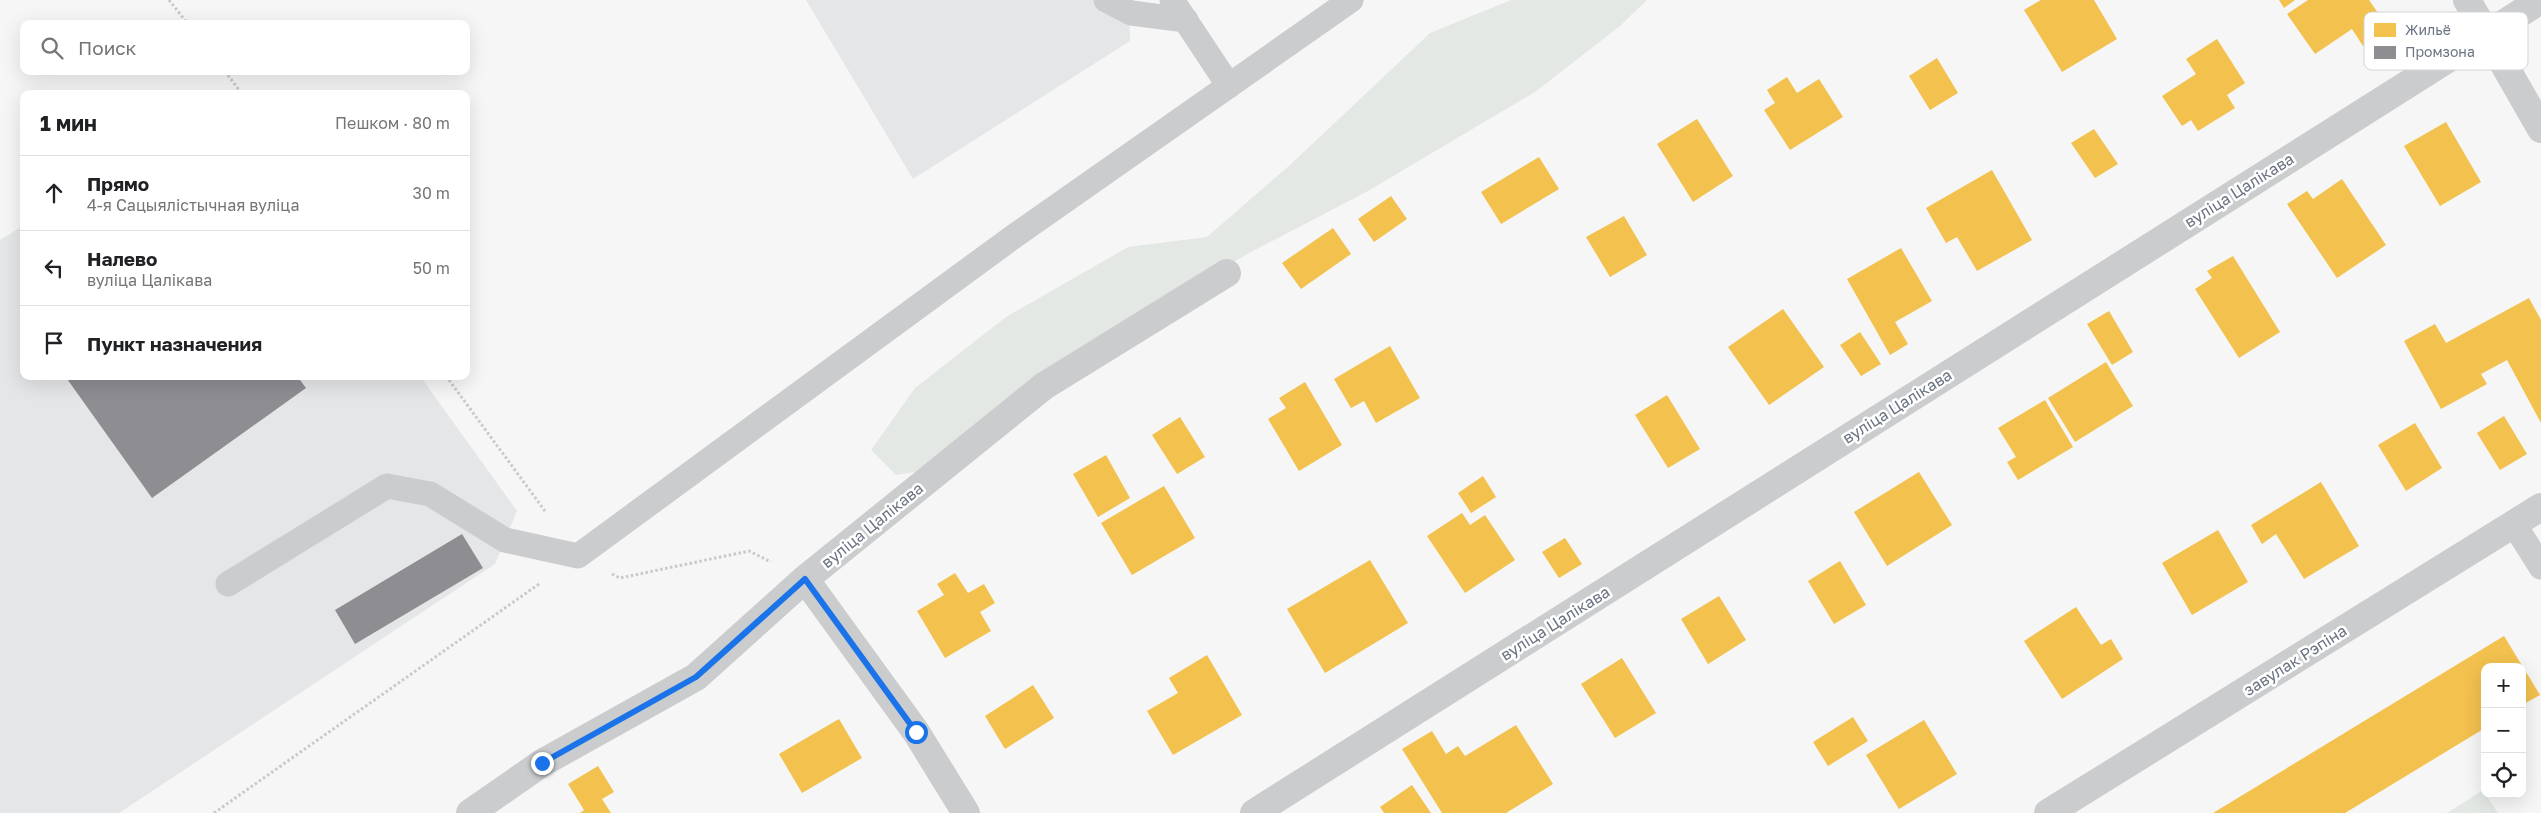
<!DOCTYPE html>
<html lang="ru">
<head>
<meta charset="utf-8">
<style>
	body { margin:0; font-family:"Golos Text",sans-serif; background:#f6f6f6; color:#202124 }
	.controls { position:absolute; right:15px; bottom:15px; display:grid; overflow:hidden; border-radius:10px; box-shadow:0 5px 20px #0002 }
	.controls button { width:45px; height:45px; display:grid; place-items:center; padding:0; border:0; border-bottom:1px solid #e0e0e0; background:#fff; color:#202124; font:25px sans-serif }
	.stop { position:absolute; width:15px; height:15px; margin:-11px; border:4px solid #1a73e8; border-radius:50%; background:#fff }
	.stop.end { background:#1a73e8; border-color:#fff; box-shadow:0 1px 5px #0008 }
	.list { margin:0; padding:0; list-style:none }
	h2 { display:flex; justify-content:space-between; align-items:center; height:65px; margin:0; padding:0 20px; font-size:21px }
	h2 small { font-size:16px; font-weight:400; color:#757577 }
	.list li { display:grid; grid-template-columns:32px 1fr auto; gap:15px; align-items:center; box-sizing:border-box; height:75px; padding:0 20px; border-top:1px solid #e0e0e0 }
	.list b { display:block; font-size:19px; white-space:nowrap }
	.list p { margin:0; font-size:16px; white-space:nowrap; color:#757577 }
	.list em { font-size:16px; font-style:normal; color:#757577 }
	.icon { flex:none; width:28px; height:28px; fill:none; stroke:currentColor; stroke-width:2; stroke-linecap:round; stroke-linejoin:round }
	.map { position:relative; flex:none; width:2541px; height:813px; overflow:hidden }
	.search { position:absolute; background:#fff; box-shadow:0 5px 20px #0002; left:20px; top:20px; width:450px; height:55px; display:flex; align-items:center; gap:12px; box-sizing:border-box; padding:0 18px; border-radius:10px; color:#757577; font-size:19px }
	.panel { position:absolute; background:#fff; box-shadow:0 5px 20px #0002; left:20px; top:90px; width:450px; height:290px; border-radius:10px }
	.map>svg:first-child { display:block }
</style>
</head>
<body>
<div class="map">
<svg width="2541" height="813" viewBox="0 0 2541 813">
	<rect width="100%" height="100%" fill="#f6f6f6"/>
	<path fill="#e5e6e7" d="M 806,0 L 1129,0 L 1130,41 L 913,179 Z
		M 24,225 L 24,376 L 420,376 L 517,511 L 495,564 L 119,813 L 0,813 L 0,240 Z"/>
	<path fill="#e4e8e4" d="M 1511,0 L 1647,0 L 1620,26 L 1535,92 L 1368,191 L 1253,251 L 1162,303 L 928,470 L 896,475 L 871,450 L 915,388 L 1006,317 L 1128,247 L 1207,237 L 1290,165 L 1430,33 Z
		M 2483,790 L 2498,813 L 2447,813 Z"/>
	<path fill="#f2c14e" d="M 2041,0 L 2094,0 L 2117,39 L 2062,72 L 2024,10 Z
		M 2279,0 L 2295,0 L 2284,8 Z
		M 2308,0 L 2369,0 L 2389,29 L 2363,46 L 2352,29 L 2315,54 L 2287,14 Z
		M 2217,39 L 2245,83 L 2227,95 L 2235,108 L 2198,131 L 2191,120 L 2182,126 L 2162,96 L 2196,74 L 2186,59 Z
		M 1937,58 L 1958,93 L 1930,110 L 1909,76 Z
		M 1787,77 L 1797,93 L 1819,79 L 1843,117 L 1790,150 L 1764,110 L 1775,103 L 1767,90 Z
		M 1697,119 L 1733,176 L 1693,202 L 1657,144 Z
		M 2446,122 L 2481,182 L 2440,206 L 2404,146 Z
		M 2094,129 L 2118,164 L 2095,178 L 2071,143 Z
		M 1539,157 L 1559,189 L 1501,224 L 1481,192 Z
		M 1992,170 L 2032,240 L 1977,271 L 1957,237 L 1946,243 L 1926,208 Z
		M 2342,179 L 2386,245 L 2337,278 L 2287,204 L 2307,191 L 2313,199 Z
		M 1391,196 L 1407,219 L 1374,242 L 1358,219 Z
		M 1624,216 L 1647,255 L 1610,277 L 1586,237 Z
		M 1333,228 L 1351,254 L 1301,289 L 1282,263 Z
		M 1901,248 L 1932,301 L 1895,322 L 1908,344 L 1890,355 L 1847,279 Z
		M 2233,256 L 2280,332 L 2239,358 L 2195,289 L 2212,278 L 2207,271 Z
		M 2529,298 L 2541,320 L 2541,423 L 2507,360 L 2481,374 L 2487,384 L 2441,409 L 2404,341 L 2435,324 L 2446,343 Z
		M 1783,309 L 1824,367 L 1769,405 L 1728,347 Z
		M 2109,311 L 2133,352 L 2112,365 L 2087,324 Z
		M 1860,332 L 1881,364 L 1861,376 L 1840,345 Z
		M 1390,346 L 1420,398 L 1376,423 L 1364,401 L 1351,408 L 1334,379 Z
		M 2106,362 L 2133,406 L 2075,442 L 2048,398 Z
		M 1305,382 L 1342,445 L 1299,471 L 1268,419 L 1286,408 L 1279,398 Z
		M 1667,395 L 1700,449 L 1668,468 L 1635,415 Z
		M 2045,400 L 2073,447 L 2018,480 L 2007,462 L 2016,457 L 1998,428 Z
		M 2504,416 L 2527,454 L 2500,470 L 2477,433 Z
		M 1180,417 L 1205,457 L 1177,474 L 1152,435 Z
		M 2415,423 L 2442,468 L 2406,491 L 2378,445 Z
		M 1106,455 L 1130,498 L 1098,517 L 1073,474 Z
		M 1919,472 L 1952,525 L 1887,566 L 1854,512 Z
		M 1483,476 L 1496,497 L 1471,513 L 1458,493 Z
		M 2321,482 L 2359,546 L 2304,579 L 2276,534 L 2262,544 L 2251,525 Z
		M 1164,486 L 1195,538 L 1132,575 L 1101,523 Z
		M 1462,513 L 1470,525 L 1485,515 L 1515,560 L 1465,593 L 1427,536 Z
		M 2218,530 L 2248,582 L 2192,615 L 2162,563 Z
		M 1565,538 L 1582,564 L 1559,578 L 1542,552 Z
		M 1370,560 L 1408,623 L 1325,673 L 1287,609 Z
		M 1840,561 L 1866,605 L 1834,624 L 1808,581 Z
		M 955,573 L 968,593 L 984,584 L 995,603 L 980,612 L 991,631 L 945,658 L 917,611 L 944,595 L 937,584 Z
		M 1719,596 L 1746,640 L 1708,664 L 1681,619 Z
		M 2076,607 L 2101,645 L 2111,639 L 2123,659 L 2062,699 L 2024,641 Z
		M 2504,636 L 2540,695 L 2522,705 L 2522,667 L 2485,667 L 2485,728 L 2345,813 L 2213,813 Z
		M 1207,655 L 1242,715 L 1173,755 L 1147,711 L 1178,693 L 1169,678 Z
		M 1622,658 L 1656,713 L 1615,738 L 1581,684 Z
		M 1033,685 L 1054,718 L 1005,749 L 985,716 Z
		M 1853,717 L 1868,741 L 1828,766 L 1813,742 Z
		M 839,719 L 862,758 L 802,793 L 779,754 Z
		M 1924,720 L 1957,774 L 1899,809 L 1866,755 Z
		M 1516,725 L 1553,784 L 1506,813 L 1442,813 L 1402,749 L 1432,731 L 1446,754 L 1458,746 L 1465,756 Z
		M 598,766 L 614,792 L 602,799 L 611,813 L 580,813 L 584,810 L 568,784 Z
		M 1412,785 L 1431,813 L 1384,813 L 1380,807 Z"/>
	<path fill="#8d8d92" d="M 65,376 L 297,376 L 306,388 L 152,498 Z
		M 462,534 L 483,568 L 355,644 L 335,610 Z"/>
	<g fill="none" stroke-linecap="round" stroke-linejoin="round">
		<path stroke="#c8c9ca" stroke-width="3" stroke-dasharray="2.5 2.5" stroke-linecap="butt" d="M 169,0 L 188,24
			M 225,71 L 242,94
			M 446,376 L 545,511
			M 612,574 L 620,578 L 749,551 L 771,562
			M 214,813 L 539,584"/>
		<path stroke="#cbcccd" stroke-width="25" d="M 1106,0 L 1131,13 L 1186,20
			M 1172,0 L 1229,86
			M 2514,524 L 2541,567
			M 228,584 L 387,486 L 430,494 L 505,540 L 578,556 L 1013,237 L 1351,0"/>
		<path stroke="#cbcccd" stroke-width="28" d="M 805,579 L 916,732 L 966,813
			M 470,813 L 542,763 L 696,677 L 805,579 L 1044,386 L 1227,273
			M 1254,813 L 2541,0
			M 2048,813 L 2541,507"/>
		<path stroke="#cbcccd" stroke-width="28" d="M 2467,0 L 2541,129"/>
	</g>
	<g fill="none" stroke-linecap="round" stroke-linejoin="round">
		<path stroke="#1a73e8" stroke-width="6" d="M 542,763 L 696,677 L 805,579 L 916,732"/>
	</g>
	<g text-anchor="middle" stroke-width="5" stroke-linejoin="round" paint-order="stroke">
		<g font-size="16" fill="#6a7482" stroke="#fff">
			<text transform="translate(2239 190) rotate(-32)" y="6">вуліца Цалікава</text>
			<text transform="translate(1897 406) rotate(-32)" y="6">вуліца Цалікава</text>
			<text transform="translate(872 525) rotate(-39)" y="6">вуліца Цалікава</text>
			<text transform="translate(1555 623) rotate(-32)" y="6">вуліца Цалікава</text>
			<text transform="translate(2295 660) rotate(-32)" y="6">завулак Рэпіна</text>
		</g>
	</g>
	<rect x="2364" y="12" width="164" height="58" rx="8" fill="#fff" stroke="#d2d5da" stroke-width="1"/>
	<rect x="2374" y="23" width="22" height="14" fill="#f2c14e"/>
	<rect x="2374" y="46" width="22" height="13" fill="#8d8d92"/>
	<g font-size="14" fill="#6a7482">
		<text x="2405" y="35">Жильё</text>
		<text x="2405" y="57">Промзона</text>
	</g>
</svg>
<div class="controls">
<button>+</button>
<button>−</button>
<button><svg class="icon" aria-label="locate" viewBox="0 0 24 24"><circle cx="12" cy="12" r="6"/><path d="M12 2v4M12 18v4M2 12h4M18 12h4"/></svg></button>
</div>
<div class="stop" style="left:916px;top:732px"></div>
<div class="stop end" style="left:542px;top:763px"></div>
<div class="search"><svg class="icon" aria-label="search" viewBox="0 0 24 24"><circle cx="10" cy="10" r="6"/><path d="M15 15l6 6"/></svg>Поиск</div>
<section class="panel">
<h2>1 мин<small>Пешком · 80 m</small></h2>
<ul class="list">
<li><svg class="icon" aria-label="ahead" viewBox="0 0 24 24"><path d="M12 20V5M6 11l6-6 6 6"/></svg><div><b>Прямо</b><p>4-я Сацыялістычная вуліца</p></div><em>30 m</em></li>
<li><svg class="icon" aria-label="left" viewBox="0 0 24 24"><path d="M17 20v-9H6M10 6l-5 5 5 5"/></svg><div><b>Налево</b><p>вуліца Цалікава</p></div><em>50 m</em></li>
<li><svg class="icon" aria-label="arrive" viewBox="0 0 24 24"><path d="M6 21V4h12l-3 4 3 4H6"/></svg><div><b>Пункт назначения</b></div></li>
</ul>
</section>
</div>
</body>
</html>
